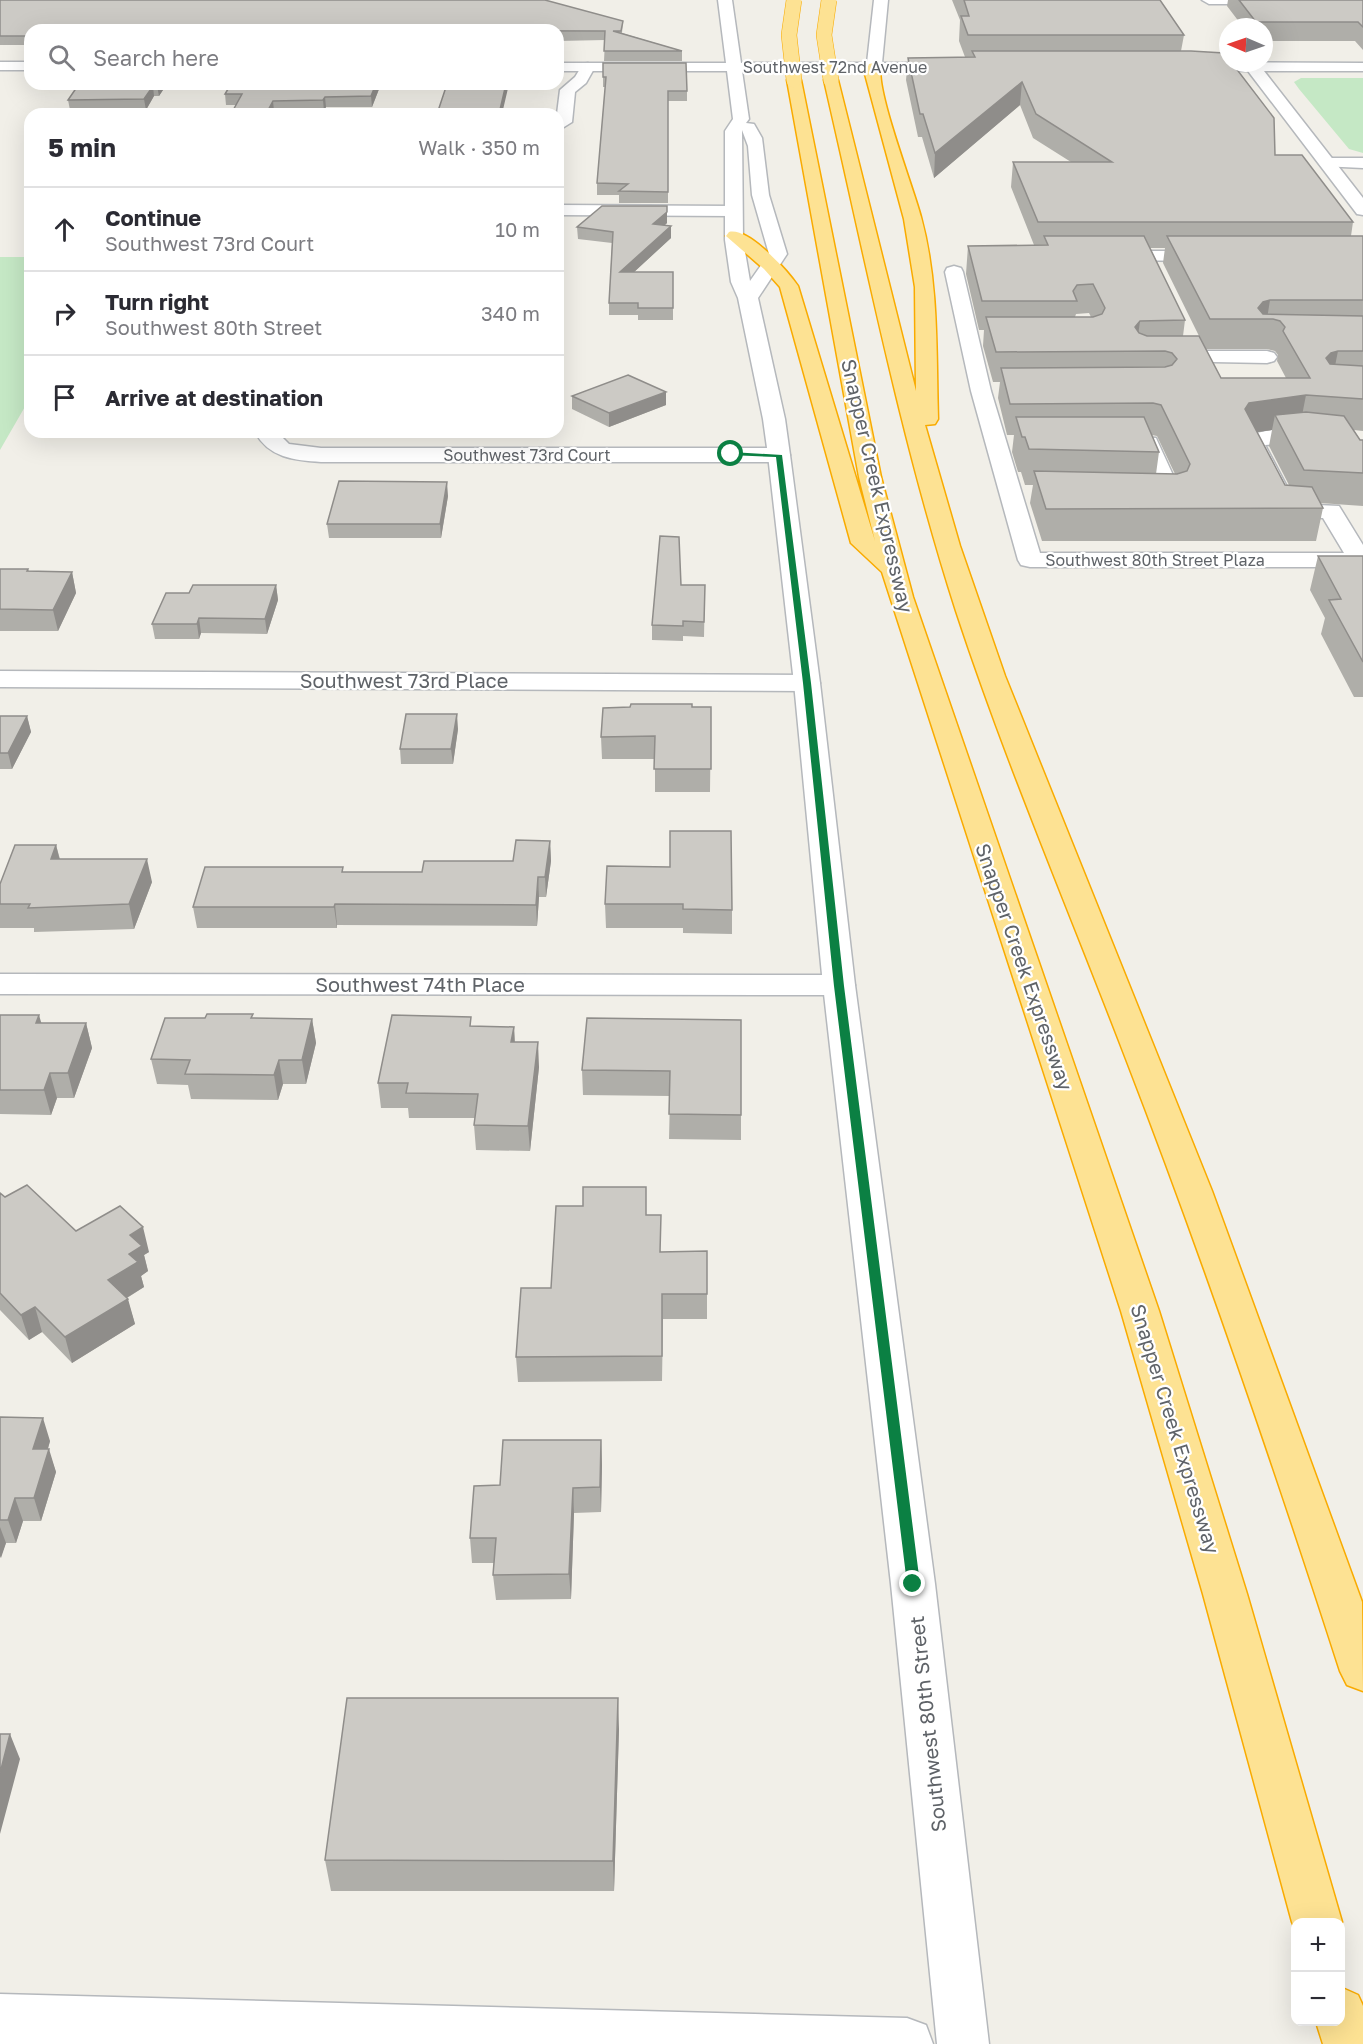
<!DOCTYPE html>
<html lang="en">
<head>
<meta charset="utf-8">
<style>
	body { margin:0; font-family:"Golos Text",sans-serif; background:#f7f7f7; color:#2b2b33 }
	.controls { position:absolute; right:18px; bottom:18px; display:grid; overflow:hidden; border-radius:12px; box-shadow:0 6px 24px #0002 }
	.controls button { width:54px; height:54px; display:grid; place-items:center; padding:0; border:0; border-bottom:2px solid #e1e1e2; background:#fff; color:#2b2b33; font:30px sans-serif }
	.compass { position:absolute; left:1219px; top:18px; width:54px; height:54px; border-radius:50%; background:#fff; box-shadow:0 6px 24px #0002; rotate:272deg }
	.stop { position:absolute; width:18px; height:18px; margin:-14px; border:4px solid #0b8043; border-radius:50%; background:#fff }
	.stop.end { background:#0b8043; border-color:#fff; box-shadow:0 2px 6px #0008 }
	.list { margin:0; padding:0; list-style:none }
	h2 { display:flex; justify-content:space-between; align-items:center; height:78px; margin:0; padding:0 24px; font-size:26px }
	h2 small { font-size:20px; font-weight:400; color:#7c7c81 }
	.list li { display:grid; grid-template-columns:39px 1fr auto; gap:18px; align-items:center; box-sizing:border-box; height:84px; padding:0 24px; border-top:2px solid #e1e1e2 }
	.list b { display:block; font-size:22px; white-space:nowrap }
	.list p { margin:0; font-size:20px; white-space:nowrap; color:#7c7c81 }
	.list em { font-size:20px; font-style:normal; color:#7c7c81 }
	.icon { flex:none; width:33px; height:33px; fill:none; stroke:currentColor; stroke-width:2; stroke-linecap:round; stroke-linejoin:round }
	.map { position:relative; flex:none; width:1363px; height:2044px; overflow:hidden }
	.search { position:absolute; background:#fff; box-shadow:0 6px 24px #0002; left:24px; top:24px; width:540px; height:66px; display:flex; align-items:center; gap:15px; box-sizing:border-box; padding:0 21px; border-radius:18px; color:#7c7c81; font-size:22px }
	.panel { position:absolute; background:#fff; box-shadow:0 6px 24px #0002; left:24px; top:108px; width:540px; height:330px; border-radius:18px }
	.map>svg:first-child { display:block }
</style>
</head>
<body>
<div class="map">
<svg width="1363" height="2044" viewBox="0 0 1363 2044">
	<rect width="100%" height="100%" fill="#f1efe8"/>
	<path fill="#c5e8c5" d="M 1301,78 L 1363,78 L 1363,153 L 1349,149 L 1299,89 L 1294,82 Z
		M 0,257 L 30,257 L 30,398 L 0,450 Z"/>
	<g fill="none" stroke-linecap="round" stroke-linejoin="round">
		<defs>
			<path id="minor" d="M 1202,0 L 1363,0 L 1363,4 L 1209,4 Z
				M 588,63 L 595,67 L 586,83 L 575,92 L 572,122 L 564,127 L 558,125 L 557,114 L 560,90 L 575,77 L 583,64 Z
				M 1327,158 L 1363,158 L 1363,168 L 1321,166 L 1319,163 L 1321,160 Z
				M 558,205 L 733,206 L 739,207 L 742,211 L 739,215 L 733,216 L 558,215 Z
				M 1110,251 L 1208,251 L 1214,252 L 1217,256 L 1214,260 L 1208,261 L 1104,260 L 1101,256 L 1104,252 Z
				M 954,266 L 961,268 L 963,272 L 991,391 L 1040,553 L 1344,553 L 1323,518 L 1280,516 L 1241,441 L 1244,436 C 1268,430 1297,424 1322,430 L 1325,435 L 1322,440 L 1265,445 L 1296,504 L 1339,506 L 1363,545 L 1363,567 L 1030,567 L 1021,565 L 1018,560 L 971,391 L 945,272 L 947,268 Z
				M 1166,351 L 1267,351 L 1274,353 L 1277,357 L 1274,361 L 1267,363 L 1159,361 L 1156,357 L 1159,353 Z
				M 255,432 L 277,432 L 289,444 L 321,448 L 779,448 L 787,450 L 790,455 L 787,460 L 779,462 L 321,462 C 294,460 269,458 255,432 Z
				M 1126,436 L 1156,438 L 1183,497 L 1180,502 L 1172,504 L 1143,502 L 1140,497 L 1143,492 L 1158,490 L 1140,450 L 1118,448 L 1115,443 L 1118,438 Z
				M 0,671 L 807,675 L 816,677 L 820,683 L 816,689 L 807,691 L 0,687 Z
				M 0,974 L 839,975 L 850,978 L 855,985 L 850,992 L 839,995 L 0,994 Z"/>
			<path id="tertiary" d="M 718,0 L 732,0 L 741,63 L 867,63 L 874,0 L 888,0 L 882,63 L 950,63 L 957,67 L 950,71 L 742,71 L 749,119 L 746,123 L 754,124 L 762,138 L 769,195 L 787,254 L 758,298 L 785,419 L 790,455 L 820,683 L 855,985 L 935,1584 L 989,2044 L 937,2044 L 891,1584 L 823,985 L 794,683 L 768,455 L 763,419 L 738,298 L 731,282 L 725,240 L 725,131 L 733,119 L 727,71 L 558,71 L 558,63 L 726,63 ZM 742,130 L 748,146 L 752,195 L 769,254 L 750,281 L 743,240 Z
				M 0,62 L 30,62 L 30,70 L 0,70 Z
				M 1191,62 L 1363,63 L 1363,71 L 1264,71 L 1363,198 L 1363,215 L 1357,214 L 1248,71 L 1186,69 L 1184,66 L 1186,63 Z
				M 0,1994 L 907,2018 L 926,2025 L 933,2044 L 0,2044 Z"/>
			<path id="motorway" d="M 874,63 L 881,67 C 875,89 914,189 921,217 C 939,283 936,352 938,419 L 935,424 L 925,425 L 960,546 L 1005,676 L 1212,1191 L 1362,1602 L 1363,1691 L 1347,1685 L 1340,1671 C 1274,1466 1204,1261 1126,1059 C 1069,910 1006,763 956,611 C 900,437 865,257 824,80 L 831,76 L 838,80 L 916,391 L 915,287 L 904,219 L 865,74 L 869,64 Z
				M 794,76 L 801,80 L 881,477 L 913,597 L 1159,1311 L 1247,1594 L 1342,1922 L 1340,1926 L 1340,1922 L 1296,1922 L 1296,1931 L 1292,1922 L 1203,1594 L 1121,1311 L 882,572 L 851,543 L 780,287 L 764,269 L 726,236 L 729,232 C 748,227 787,270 798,286 L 875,541 L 859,477 L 787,80 Z
				M 1340,1987 L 1358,1995 L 1363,2006 L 1363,2044 L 1323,2044 L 1316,2022 L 1340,2022 Z"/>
		</defs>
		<use href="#minor" stroke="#b5b8bc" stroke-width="3"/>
		<use href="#tertiary" stroke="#b5b8bc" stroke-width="3"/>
		<use href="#motorway" stroke="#f9ab00" stroke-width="3"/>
		<use href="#minor" fill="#fff" fill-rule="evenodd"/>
		<use href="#tertiary" fill="#fff" fill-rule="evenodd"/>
		<use href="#motorway" fill="#fde293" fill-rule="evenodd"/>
		<defs>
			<path id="motorway-bridge" d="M 794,0 L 789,35 L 794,80
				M 829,0 L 824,35 L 831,80"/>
		</defs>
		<use href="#motorway-bridge" stroke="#f9ab00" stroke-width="16" stroke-linecap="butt"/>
		<use href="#motorway-bridge" stroke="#fde293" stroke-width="15"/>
	</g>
	<path fill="#afaea9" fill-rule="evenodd" d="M 0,0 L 623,21 L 622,33 L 682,51 L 682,61 L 604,61 L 605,40 L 558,41 L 558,30 L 30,30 L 30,45 L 0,45 Z
		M 952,0 L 1160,0 L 1184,35 L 1181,51 L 1275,155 L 1353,222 L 1351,236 L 1363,236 L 1363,431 L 1354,430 L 1360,440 L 1363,440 L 1363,506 L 1320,503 L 1323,508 L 1316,541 L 1042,541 L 1030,503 L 1033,485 L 1025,485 L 1021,472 L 1018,472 L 1012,452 L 1014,435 L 1007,435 L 998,398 L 1000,382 L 993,382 L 983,346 L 984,330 L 979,330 L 966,274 L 968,246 L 1034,245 L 1011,187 L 1013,162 L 1071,162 L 1033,138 L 1020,105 L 934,178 L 922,137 L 918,137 L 906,80 L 908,58 L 965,57 L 959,41 L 960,20 ZM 1150,248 L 1165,248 L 1163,263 L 1199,336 L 1183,336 L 1185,320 ZM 1089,313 L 1091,317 L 1075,317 L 1076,314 ZM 1206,349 L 1267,349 L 1275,351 L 1278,355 L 1277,361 L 1286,378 L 1221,378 ZM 1272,430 L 1269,446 L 1289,485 L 1285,485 L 1257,432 ZM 1152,435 L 1157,436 L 1175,474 L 1156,474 L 1159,452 Z
		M 1228,0 L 1363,0 L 1363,50 L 1355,41 L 1264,41 L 1264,27 L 1243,27 L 1227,6 Z
		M 603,63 L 687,91 L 687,101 L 668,101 L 668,203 L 619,203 L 619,195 L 597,195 L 597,183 L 605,87 L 603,87 Z
		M 79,84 L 167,84 L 159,96 L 154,96 L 146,110 L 70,110 L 68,100 Z
		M 231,84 L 381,84 L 372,107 L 326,107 L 324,111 L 274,111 L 236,105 L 226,105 L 225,94 Z
		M 667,223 L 665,225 L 671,226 L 671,238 L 634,272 L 673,272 L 673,320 L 638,320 L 638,315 L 609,315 L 609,303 L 612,243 L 578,239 L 577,227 Z
		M 666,392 L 666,405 L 609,427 L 572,409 L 572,396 Z
		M 448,496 L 441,538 L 329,538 L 327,524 Z
		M 1318,556 L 1363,556 L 1363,697 L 1354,697 L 1321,634 L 1325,618 L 1310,590 Z
		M 0,569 L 28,569 L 29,571 L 72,572 L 76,593 L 58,631 L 0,631 Z
		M 276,585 L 278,600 L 267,634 L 201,633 L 199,639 L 155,639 L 152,624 L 189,593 Z
		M 681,585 L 705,585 L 704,637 L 683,636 L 683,641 L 652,640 L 652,625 Z
		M 692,707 L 711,707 L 710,792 L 655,792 L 655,759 L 602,759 L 601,737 Z
		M 0,716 L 27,716 L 31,732 L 12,769 L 0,769 Z
		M 458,729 L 453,764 L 401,764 L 400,749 Z
		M 550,841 L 551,861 L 546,897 L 539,897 L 537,926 L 337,925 L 337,928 L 197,928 L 193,907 L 343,872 L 422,872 L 513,861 Z
		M 56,845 L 60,859 L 152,882 L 134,929 L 34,932 L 34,928 L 0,928 L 0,884 Z
		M 607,866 L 732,910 L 732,934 L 683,933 L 683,928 L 606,928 L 605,904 Z
		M 0,1015 L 42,1023 L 86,1023 L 92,1048 L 74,1098 L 57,1098 L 51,1115 L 0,1114 Z
		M 253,1018 L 312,1019 L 316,1043 L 306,1084 L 283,1084 L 278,1100 L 191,1099 L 188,1085 L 157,1084 L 151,1059 Z
		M 587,1018 L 741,1115 L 741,1140 L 669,1139 L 670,1096 L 583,1095 L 582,1070 Z
		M 472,1026 L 514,1027 L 515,1042 L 539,1067 L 530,1151 L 476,1150 L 474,1125 L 475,1118 L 409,1118 L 408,1108 L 381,1108 L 378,1083 Z
		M 0,1193 L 5,1197 L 76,1231 L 149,1252 L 144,1255 L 148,1271 L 141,1276 L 144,1287 L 127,1298 L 135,1324 L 72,1363 L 42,1332 L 29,1340 L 0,1310 Z
		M 646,1215 L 661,1252 L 707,1294 L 707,1319 L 663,1319 L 662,1381 L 518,1382 L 516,1357 L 551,1288 Z
		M 0,1417 L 50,1441 L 48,1449 L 56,1472 L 41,1521 L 23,1521 L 16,1543 L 6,1543 L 0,1558 Z
		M 601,1440 L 602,1465 L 601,1512 L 574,1513 L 571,1599 L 496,1600 L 493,1575 L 494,1563 L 472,1563 L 470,1538 L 500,1485 Z
		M 619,1729 L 614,1891 L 331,1891 L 325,1860 Z"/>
	<path fill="#8f8d8a" d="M 1022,82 L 1020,105 L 934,178 L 935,153 Z
		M 158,84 L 167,84 L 159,96 L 157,86 Z
		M 376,84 L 381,84 L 372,107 L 371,96 Z
		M 506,84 L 509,84 L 502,114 L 499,114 Z
		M 153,86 L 154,96 L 146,110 L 144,99 Z
		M 325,97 L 326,107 L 324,111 L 323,100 Z
		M 273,101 L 274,111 L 273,114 L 266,114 Z
		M 667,206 L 667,223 L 653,236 L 653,224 Z
		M 671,226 L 671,238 L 620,285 L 620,272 Z
		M 1270,300 L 1267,319 L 1258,308 L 1263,302 Z
		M 1140,321 L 1136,351 L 1135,327 Z
		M 1338,351 L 1332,381 L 1326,358 L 1331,353 Z
		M 666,392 L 666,405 L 609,427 L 609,413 Z
		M 1306,395 L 1300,426 L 1275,415 L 1272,430 L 1244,434 L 1245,409 L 1249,403 Z
		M 447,482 L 448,496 L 441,538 L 440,524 Z
		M 72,572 L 76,593 L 58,631 L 53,610 Z
		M 276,585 L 278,600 L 267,634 L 265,619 Z
		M 199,618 L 201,633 L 199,639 L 197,624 Z
		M 457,714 L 458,729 L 453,764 L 451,749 Z
		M 27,716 L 31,732 L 12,769 L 8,753 Z
		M 550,841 L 551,861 L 546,897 L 545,877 Z
		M 56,845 L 62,869 L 51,859 Z
		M 147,859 L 152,882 L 134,929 L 129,904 Z
		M 538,877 L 539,897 L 537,926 L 536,905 Z
		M 335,904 L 337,925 L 337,928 L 334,907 Z
		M 39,1015 L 46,1039 L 36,1023 Z
		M 312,1019 L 316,1043 L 306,1084 L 302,1060 Z
		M 86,1023 L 92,1048 L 74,1098 L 68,1073 Z
		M 514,1027 L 515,1052 L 511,1042 Z
		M 538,1042 L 539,1067 L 530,1151 L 528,1126 Z
		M 279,1060 L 283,1084 L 278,1100 L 274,1075 Z
		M 50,1073 L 57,1098 L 51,1115 L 44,1090 Z
		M 143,1227 L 149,1252 L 144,1255 L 148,1271 L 141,1276 L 144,1287 L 115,1305 L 108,1280 L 129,1254 L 130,1235 Z
		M 128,1299 L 135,1324 L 72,1363 L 65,1337 Z
		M 35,1307 L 42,1332 L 29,1340 L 21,1315 Z
		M 43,1418 L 50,1441 L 41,1472 L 33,1449 Z
		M 601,1440 L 602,1465 L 601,1512 L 600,1487 Z
		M 49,1449 L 56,1472 L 41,1521 L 34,1498 Z
		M 573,1488 L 574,1513 L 571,1599 L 569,1574 Z
		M 15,1498 L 23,1521 L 16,1543 L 8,1520 Z
		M 0,1527 L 6,1543 L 1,1558 L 0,1556 Z
		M 618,1698 L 619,1729 L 614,1891 L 613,1861 Z
		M 10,1734 L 20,1759 L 0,1834 L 0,1773 Z"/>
	<path fill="#cccac5" stroke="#8f8d8a" stroke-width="1.5" d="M 0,0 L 545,0 L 623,21 L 621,31 L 613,31 L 682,51 L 604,51 L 605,31 L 30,30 L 30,36 L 0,36 Z
		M 964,0 L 1160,0 L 1184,35 L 968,35 L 961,16 L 969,16 Z
		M 1239,0 L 1363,0 L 1363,27 L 1358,22 L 1256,22 Z
		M 972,51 L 1191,51 L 1224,53 L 1228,58 L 1228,63 L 1232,63 L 1274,118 L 1275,155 L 1302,155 L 1353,222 L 1038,222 L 1013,162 L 1112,162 L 1036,114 L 1022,82 L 935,153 L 923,114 L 920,114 L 908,58 L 975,57 Z
		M 603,63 L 686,63 L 687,91 L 668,91 L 668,192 L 619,191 L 628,184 L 597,183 L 606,77 L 603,77 Z
		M 79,84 L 158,84 L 157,86 L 153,86 L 144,99 L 68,100 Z
		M 231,84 L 376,84 L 371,96 L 325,97 L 323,100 L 273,101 L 266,114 L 231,114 L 242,94 L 225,94 Z
		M 447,84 L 506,84 L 499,114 L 437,114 Z
		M 602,206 L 667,206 L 667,212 L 653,224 L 671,226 L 620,272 L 673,272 L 673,308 L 638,308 L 638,303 L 609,303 L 613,232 L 577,227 Z
		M 1044,236 L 1144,236 L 1185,320 L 1140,321 L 1135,327 L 1139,333 L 1147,336 L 1199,336 L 1221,378 L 1310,378 L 1283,331 L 1285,327 L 1280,321 L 1273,319 L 1210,319 L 1167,236 L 1363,236 L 1363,300 L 1270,300 L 1263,302 L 1258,308 L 1263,314 L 1363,316 L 1363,351 L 1338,351 L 1331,353 L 1326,358 L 1330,364 L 1363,366 L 1363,399 L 1306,395 L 1249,403 L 1245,409 L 1285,485 L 1312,487 L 1323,508 L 1046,509 L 1034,471 L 1177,474 L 1187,471 L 1190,464 L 1161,405 L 1153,403 L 1010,404 L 1001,368 L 1165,367 L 1172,365 L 1177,359 L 1172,353 L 1165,351 L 996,352 L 986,317 L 1093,317 L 1102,314 L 1105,308 L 1093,284 L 1077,285 L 1073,291 L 1077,301 L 982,301 L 968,246 L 1048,245 Z
		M 628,375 L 666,392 L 609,413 L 572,396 Z
		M 1306,412 L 1344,416 L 1360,440 L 1363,440 L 1363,473 L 1304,470 L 1275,415 Z
		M 1016,417 L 1144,417 L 1159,452 L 1029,449 L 1025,437 L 1022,437 Z
		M 339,481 L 447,482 L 440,524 L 327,524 Z
		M 660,536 L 679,537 L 681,585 L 705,585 L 704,622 L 683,621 L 683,626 L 652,625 Z
		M 1318,556 L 1363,556 L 1363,662 L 1329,600 L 1341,599 Z
		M 0,569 L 28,569 L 27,571 L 72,572 L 53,610 L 0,609 Z
		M 193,585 L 276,585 L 265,619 L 199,618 L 197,624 L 152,624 L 166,593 L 189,593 Z
		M 631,704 L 692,704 L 692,707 L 711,707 L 711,769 L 654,769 L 655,736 L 601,737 L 603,708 L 630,707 Z
		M 406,714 L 457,714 L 451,749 L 400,749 Z
		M 0,716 L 27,716 L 8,753 L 0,753 Z
		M 670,831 L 731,831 L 732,910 L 683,909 L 683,904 L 605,904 L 607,866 L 670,867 Z
		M 516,840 L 550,841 L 545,877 L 538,877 L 536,905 L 335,904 L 334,907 L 193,907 L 205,867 L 343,867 L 342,872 L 422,872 L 424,861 L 513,861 Z
		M 15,845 L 56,845 L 51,859 L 147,859 L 129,904 L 28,908 L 30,904 L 0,904 L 0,884 Z
		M 207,1014 L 253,1014 L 251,1018 L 312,1019 L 302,1060 L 279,1060 L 274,1075 L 185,1074 L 190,1060 L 151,1059 L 165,1018 L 205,1018 Z
		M 0,1015 L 39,1015 L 36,1023 L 86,1023 L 68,1073 L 50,1073 L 44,1090 L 0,1090 Z
		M 392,1015 L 471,1017 L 470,1026 L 514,1027 L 511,1042 L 538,1042 L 528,1126 L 474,1125 L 478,1094 L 406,1093 L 408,1083 L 378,1083 Z
		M 587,1018 L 741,1020 L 741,1115 L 669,1114 L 670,1071 L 582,1070 Z
		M 27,1185 L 76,1231 L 120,1206 L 143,1227 L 130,1235 L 142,1246 L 129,1254 L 138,1262 L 108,1280 L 128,1299 L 65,1337 L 35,1307 L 21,1315 L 0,1293 L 0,1193 L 5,1197 Z
		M 583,1187 L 646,1187 L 646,1215 L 661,1215 L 660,1252 L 707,1251 L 707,1294 L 662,1294 L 662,1356 L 516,1357 L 521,1288 L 551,1288 L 556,1206 L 583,1206 Z
		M 0,1417 L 43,1418 L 33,1449 L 49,1449 L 34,1498 L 15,1498 L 8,1520 L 0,1520 Z
		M 503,1440 L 601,1440 L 600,1487 L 573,1488 L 569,1574 L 493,1575 L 496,1538 L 470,1538 L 474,1486 L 500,1485 Z
		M 347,1698 L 618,1698 L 613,1861 L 325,1860 Z
		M 0,1734 L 10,1734 L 0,1773 Z"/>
	<path fill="#0b8043" d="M 731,452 L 782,455 L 811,683 L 844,986 L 920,1584 L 913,1589 L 907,1584 L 834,986 L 803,683 L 776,457 L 729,455 Z"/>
	<g text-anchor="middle" stroke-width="4.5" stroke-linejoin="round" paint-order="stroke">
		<g font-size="16" fill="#5f6368" stroke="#fff">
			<text x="835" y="73">Southwest 72nd Avenue</text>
			<text x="527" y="461">Southwest 73rd Court</text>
			<text x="1155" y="566">Southwest 80th Street Plaza</text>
		</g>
		<g font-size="20" fill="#5f6368" stroke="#fff">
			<text transform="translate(877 486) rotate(77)" y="7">Snapper Creek Expressway</text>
			<text x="404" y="688">Southwest 73rd Place</text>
			<text transform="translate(1024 967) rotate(71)" y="7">Snapper Creek Expressway</text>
			<text x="420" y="992">Southwest 74th Place</text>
			<text transform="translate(1175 1429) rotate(73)" y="7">Snapper Creek Expressway</text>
			<text transform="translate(928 1724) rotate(-96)" y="7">Southwest 80th Street</text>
		</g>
	</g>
</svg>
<div class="controls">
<button>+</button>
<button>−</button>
</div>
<svg class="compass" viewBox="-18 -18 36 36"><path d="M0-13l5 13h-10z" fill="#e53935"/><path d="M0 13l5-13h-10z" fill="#7c7c81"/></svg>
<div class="stop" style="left:731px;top:454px"></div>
<div class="stop end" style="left:913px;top:1584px"></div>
<div class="search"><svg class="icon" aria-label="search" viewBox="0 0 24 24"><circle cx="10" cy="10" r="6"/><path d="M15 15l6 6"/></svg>Search here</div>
<section class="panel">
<h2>5 min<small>Walk · 350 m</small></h2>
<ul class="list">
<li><svg class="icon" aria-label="ahead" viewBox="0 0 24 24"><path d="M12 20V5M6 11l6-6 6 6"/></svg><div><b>Continue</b><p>Southwest 73rd Court</p></div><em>10 m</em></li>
<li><svg class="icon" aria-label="right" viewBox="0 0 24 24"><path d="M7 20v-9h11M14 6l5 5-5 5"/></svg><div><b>Turn right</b><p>Southwest 80th Street</p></div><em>340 m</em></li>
<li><svg class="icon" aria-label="arrive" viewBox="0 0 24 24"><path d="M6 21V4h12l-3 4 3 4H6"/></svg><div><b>Arrive at destination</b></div></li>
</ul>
</section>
</div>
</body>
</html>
